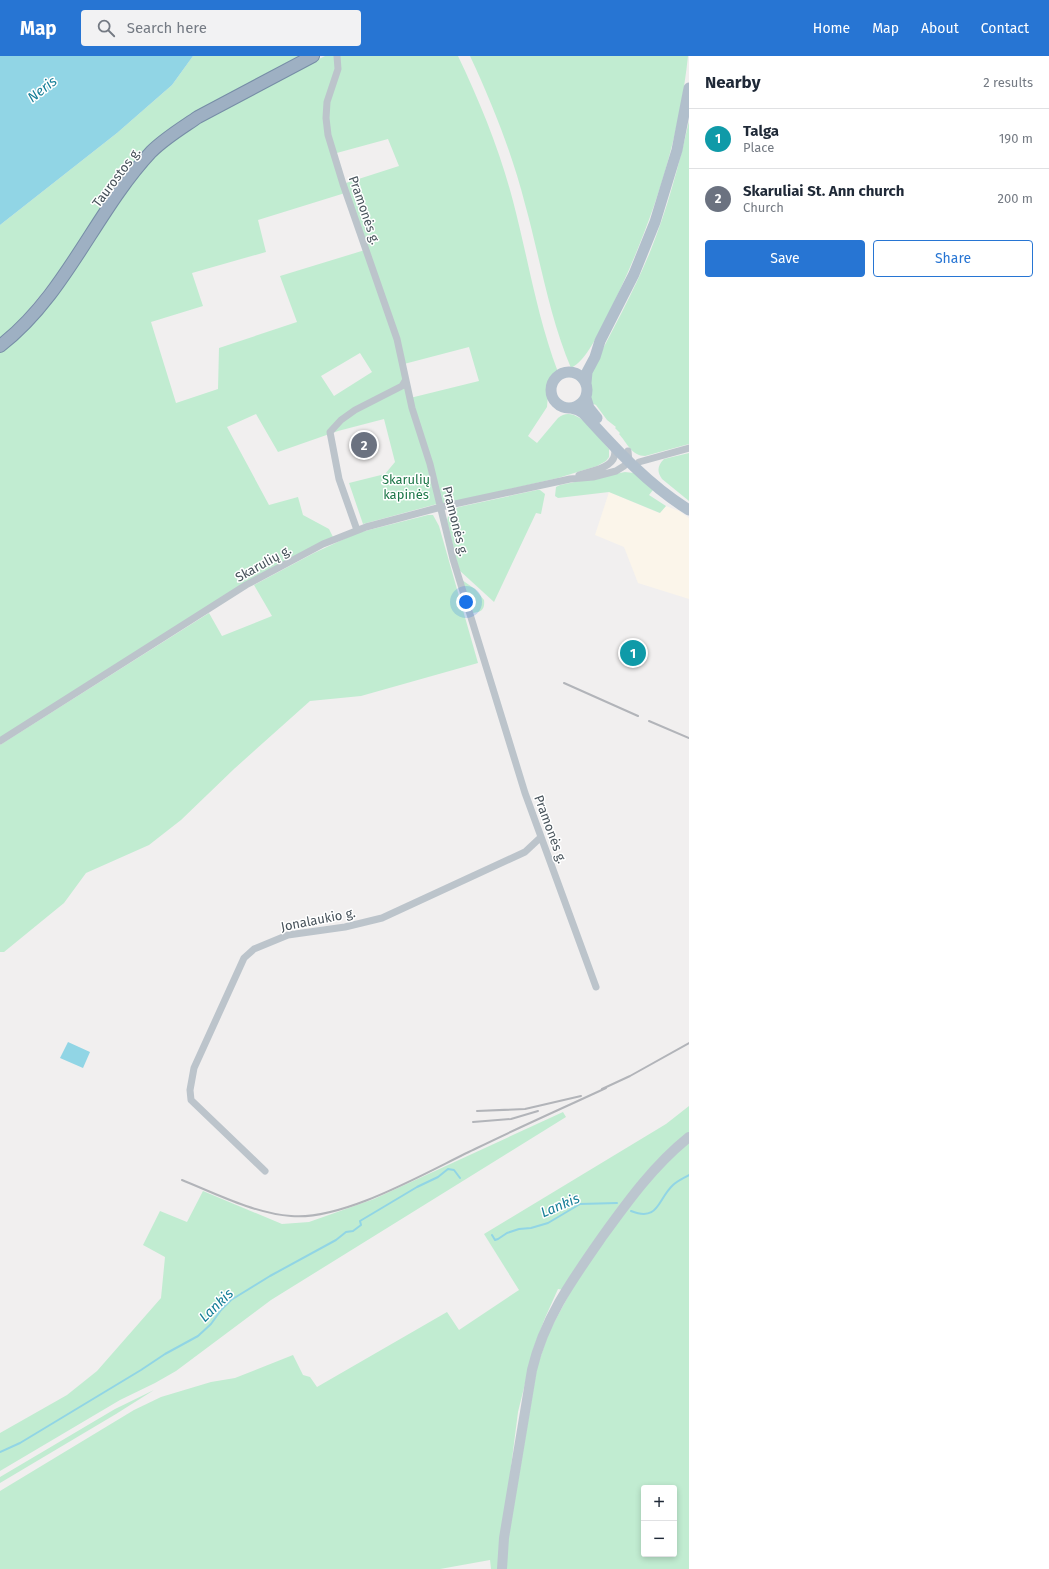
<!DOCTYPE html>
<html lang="en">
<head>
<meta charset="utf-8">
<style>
	body { margin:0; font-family:"Fira Sans",sans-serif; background:#f2f2f3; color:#1f2937 }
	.controls { position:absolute; right:12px; bottom:12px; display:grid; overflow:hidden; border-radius:4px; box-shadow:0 2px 6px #0003 }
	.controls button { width:36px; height:36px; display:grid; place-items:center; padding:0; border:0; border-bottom:1px solid #e0e1e3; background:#fff; color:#1f2937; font:20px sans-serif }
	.you { position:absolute; left:466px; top:546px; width:14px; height:14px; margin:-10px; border:3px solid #fff; border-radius:50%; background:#1a73e8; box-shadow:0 0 0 6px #1a73e833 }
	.badge { display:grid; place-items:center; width:26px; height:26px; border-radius:50%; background:#2775d3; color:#fff; font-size:13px; font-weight:700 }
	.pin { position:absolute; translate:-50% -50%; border:2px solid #fff; box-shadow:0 1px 4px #0006 }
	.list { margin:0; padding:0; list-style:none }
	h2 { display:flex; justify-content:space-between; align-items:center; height:52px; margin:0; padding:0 16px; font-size:17px }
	h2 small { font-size:13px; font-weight:400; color:#747a83 }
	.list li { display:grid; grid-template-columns:26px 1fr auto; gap:12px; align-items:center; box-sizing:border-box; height:60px; padding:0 16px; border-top:1px solid #e0e1e3 }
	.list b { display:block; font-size:15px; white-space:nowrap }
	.list p { margin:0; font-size:13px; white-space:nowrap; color:#747a83 }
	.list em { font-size:13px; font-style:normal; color:#747a83 }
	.actions { display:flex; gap:8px; padding:12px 16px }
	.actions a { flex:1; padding:9px 0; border:1px solid #2775d3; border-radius:4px; text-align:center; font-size:14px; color:#2775d3 }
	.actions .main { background:#2775d3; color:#fff }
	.icon { flex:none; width:22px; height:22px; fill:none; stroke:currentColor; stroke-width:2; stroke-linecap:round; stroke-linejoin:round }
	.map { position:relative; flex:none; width:689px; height:1513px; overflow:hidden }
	header { display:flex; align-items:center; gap:24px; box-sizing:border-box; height:56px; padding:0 20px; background:#2775d3; color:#fff }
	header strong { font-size:19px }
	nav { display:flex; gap:22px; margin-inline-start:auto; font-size:14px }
	.search { width:280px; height:36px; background:#f2f2f3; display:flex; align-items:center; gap:10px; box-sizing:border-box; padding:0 14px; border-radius:4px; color:#747a83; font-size:15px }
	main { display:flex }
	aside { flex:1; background:#fff }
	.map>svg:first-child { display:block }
</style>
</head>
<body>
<header>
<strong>Map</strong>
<div class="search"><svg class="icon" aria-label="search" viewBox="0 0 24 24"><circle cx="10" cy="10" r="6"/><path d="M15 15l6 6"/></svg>Search here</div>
<nav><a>Home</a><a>Map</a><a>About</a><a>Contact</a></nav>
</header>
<main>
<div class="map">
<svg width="689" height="1513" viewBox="0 0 689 1513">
	<rect width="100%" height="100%" fill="#f1efef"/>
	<path fill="#fbf5ea" d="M 609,436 L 659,457 L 666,450 L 679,455 L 689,462 L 689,543 L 638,527 L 624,491 L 595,479 Z"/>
	<path fill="#c1ecd1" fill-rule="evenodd" d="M 193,0 L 299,0 C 276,12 253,25 230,37 C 196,56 163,74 137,103 C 122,120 111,139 98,157 C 68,202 40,247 0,283 L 0,169 L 117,77 L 172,29 Z
		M 325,0 L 458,0 C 480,46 500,95 513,145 C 528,202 537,261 558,316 L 549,326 L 547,351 L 528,380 L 537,387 L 558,362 C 576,346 598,381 609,393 L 609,401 L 606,405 L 597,410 L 558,422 L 449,447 L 437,448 L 363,468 L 349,427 L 385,418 L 395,406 L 384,363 L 338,375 L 278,396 L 256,358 L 227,371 L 269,449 L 298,441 L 303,459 L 329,473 L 333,481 L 302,496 L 0,685 L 0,297 C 50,260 80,204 114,154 C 124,140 133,125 144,112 C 192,60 264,32 325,0 ZM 388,83 L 399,110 L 343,128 L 333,98 ZM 345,137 L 365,194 L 280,220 L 297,266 L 219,292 L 218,333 L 176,347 L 151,266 L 203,250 L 192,217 L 266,196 L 258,164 ZM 469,291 L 479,325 L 410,342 L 404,308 ZM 360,297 L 372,316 L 334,340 L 321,320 Z
		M 470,0 L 688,0 C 678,94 648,178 606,263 C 598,277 587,304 571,312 C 549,260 540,202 525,148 C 512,97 492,47 470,0 Z
		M 689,65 L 689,388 L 645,400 C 632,400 627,387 619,378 L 620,377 L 615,372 L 616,371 L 607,364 L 596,349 L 591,347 L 590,325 L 592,314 C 612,275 633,237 650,196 C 667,154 679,109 689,65 Z
		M 689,397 L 689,445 L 662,423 C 657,416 657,410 664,403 Z
		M 625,416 L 634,417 L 653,434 L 649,439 L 666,450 L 660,457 L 609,436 L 558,442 L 555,440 L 556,431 L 560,429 Z
		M 537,434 L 540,434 L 545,438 L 541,458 L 536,457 L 494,546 L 459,514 L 447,465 L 449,455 L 459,451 Z
		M 428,459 L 433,459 L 439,470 L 478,607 L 361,640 L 310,645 L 234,713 L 181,764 L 149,789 L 86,817 L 64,847 L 4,896 L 0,896 L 0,689 L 209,557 L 222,580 L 272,560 L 254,529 L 314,497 L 357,477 Z
		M 462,524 L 475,533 L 484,544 C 485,553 482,556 473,557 Z
		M 689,1050 L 689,1513 L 506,1513 L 508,1484 L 537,1311 L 549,1276 L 571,1235 L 558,1233 L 545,1262 L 534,1291 L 518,1356 L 498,1513 L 491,1513 L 490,1504 L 440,1513 L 0,1513 L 0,1435 L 134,1354 L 161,1341 L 211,1326 L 235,1322 L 293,1299 L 303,1319 L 310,1321 L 317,1331 L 447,1256 L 459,1274 L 519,1234 L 484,1178 L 666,1068 ZM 644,1432 L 674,1432 L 674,1498 L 644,1498 Z
		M 563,1056 L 566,1061 L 271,1244 L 176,1315 L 155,1327 L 120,1344 L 0,1415 L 0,1377 L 67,1339 L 97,1315 L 161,1242 L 165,1201 L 143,1189 L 160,1155 L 187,1166 L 203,1135 L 282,1168 L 309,1166 L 374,1143 Z
		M 154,1334 L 116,1358 L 0,1427 L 0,1421 L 115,1353 Z"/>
	<path fill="#91d5e5" d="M 0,0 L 193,0 L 172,29 L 117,77 L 0,169 Z
		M 68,986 L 90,996 L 83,1012 L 60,1002 Z"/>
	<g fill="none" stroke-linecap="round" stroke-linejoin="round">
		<path stroke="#91d5e5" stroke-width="2" d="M 631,1155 C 659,1166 657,1144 673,1129 C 677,1125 684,1122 689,1119
			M 492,1179 L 495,1184 L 498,1183 L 507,1177 L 519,1173 L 531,1172 L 548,1167 L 580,1148 L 617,1147
			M 0,1396 L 20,1387 L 141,1314 L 165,1298 L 198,1280 L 211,1268 L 221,1254 L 231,1244 L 270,1220 L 336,1184 L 346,1176 L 353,1175 L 361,1169 L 360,1165 L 417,1131 L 438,1121 L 448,1113 L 454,1114 L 460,1122"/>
		<defs>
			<path id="trunk" d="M 0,290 C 66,239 95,156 151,96 C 165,82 182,72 198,61 L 313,0"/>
		</defs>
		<use href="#trunk" stroke="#768da6" stroke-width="14"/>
		<path stroke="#bcc4cb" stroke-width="7" d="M 337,0 L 338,13 L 327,46 L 326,62 L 328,79 L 343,128 L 397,283 L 412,352 L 430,408 L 453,503 L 525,737 L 596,931
			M 639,406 L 689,392
			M 579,419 C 594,414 620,411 614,391
			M 357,474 L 339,423 L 330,376 L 341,364 L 355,354 L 402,330 L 405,325
			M 0,685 L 246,529 L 323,488 L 366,471 L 441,451 L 570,423 L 593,421 L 616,415 L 624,410 L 629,405 L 628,395
			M 265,1115 L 191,1044 L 190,1034 L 194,1012 L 244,902 L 254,893 L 288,879 L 345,871 L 382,862 L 525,796 L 541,781"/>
		<path stroke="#bcc6cf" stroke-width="10" d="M 502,1513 L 504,1482 L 532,1314 C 544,1263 572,1224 602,1181 C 628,1145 654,1109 689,1081"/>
		<path stroke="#b1bfcc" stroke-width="11" d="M551 334a18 18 0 1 1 36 0a18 18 0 1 1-36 0Z
			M 586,327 L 587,316 L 595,301 L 600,285 L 634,218 L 655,166 L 677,94 L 689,32
			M 586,342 L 589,352 L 597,362
			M 571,352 L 578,354 L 583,357 C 615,392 648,429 689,454"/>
		<use href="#trunk" stroke="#9eb0c3" stroke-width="12"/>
		<path stroke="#b2b4b9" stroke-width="2" d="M 564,627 L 638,660
			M 649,665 L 689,682
			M 602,1033 L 630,1020 L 689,987
			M 477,1055 L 525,1053 L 581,1040
			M 473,1066 L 511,1063 L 538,1055
			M 182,1124 C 214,1137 256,1158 291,1160 C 344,1165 428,1115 477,1092 C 520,1071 563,1052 606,1032"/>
	</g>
	<g text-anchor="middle" stroke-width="3" stroke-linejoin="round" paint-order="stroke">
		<g font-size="13" fill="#48535b" stroke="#fff">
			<text transform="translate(116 121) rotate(-53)" y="5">Taurostos g.</text>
			<text transform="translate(365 154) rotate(71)" y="5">Pramonės g.</text>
			<text transform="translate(456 465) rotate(76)" y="5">Pramonės g.</text>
			<text transform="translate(263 507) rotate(-29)" y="5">Skarulių g.</text>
			<text transform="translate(551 773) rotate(70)" y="5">Pramonės g.</text>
			<text transform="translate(318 863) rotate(-11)" y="5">Jonalaukio g.</text>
		</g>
		<g font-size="13" fill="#1e7749" stroke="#fff">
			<text x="406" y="428">Skarulių<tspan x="406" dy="15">kapinės</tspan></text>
		</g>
		<g font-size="14" font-style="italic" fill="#177f98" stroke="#fff">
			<text transform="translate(42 33) rotate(-38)" y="5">Neris</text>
			<text transform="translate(560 1149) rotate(-23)" y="5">Lankis</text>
			<text transform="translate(216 1249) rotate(-44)" y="5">Lankis</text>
		</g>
	</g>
</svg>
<div class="controls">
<button>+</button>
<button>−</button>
</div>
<div class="you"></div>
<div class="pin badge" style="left:633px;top:597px;background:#0f9aa8">1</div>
<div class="pin badge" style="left:364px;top:389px;background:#6b7280">2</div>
</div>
<aside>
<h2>Nearby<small>2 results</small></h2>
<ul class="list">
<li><span class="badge" style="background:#0f9aa8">1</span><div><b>Talga</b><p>Place</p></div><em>190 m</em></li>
<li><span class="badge" style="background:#6b7280">2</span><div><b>Skaruliai St. Ann church</b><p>Church</p></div><em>200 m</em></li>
</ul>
<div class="actions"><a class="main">Save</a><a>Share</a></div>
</aside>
</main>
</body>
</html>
